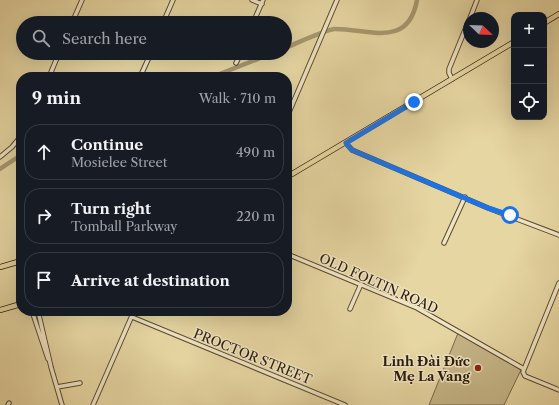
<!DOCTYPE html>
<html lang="en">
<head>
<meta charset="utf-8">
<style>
	body { margin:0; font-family:"Libre Caslon Text",serif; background:#242831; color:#f1f3f6 }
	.controls { position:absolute; right:12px; top:12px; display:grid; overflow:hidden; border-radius:8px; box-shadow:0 4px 16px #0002 }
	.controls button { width:36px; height:36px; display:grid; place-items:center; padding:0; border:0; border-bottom:1px solid #363941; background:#171b24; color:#f1f3f6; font:20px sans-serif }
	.compass { position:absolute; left:463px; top:12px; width:36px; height:36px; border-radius:50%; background:#171b24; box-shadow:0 4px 16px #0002; rotate:113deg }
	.stop { position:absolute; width:12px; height:12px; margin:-9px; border:3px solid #1a73e8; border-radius:50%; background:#fff }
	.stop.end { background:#1a73e8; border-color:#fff; box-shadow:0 1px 4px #0008 }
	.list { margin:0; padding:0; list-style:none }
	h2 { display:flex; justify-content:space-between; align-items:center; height:52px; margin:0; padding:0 16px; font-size:17px }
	h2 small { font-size:13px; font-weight:400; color:#9ea1a6 }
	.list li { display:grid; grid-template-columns:26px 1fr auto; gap:12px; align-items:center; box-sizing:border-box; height:56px; margin:0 8px 8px; padding:0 8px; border:1px solid #363941; border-radius:16px }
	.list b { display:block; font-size:15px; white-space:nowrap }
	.list p { margin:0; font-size:13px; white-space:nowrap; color:#9ea1a6 }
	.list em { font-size:13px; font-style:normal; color:#9ea1a6 }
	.icon { flex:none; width:22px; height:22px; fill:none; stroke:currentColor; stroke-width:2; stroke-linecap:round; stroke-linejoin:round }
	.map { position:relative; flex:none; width:559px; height:405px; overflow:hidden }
	.search { position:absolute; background:#171b24; box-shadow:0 4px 16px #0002; left:16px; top:16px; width:276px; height:44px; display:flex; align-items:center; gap:10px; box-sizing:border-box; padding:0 14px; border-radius:22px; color:#9ea1a6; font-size:15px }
	.panel { position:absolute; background:#171b24; box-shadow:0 4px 16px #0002; left:16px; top:72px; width:276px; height:244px; border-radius:16px }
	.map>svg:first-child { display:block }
</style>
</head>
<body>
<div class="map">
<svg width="559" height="405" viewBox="0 0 559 405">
	<rect width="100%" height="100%" fill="#e6d6a2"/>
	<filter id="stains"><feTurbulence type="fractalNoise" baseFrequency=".005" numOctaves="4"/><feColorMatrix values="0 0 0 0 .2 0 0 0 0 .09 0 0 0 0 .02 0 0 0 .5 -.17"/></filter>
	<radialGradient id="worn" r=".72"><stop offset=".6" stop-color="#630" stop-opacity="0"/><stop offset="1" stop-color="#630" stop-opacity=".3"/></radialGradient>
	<path fill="#c6b688" stroke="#79694a" d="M 458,333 L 521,370 L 504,405 L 429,405 Z"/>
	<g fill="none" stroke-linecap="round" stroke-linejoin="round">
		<path stroke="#a7976f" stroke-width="4.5" d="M 285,48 C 295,44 325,30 334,29 C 367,28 408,50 417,0
			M 212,77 L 273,53
			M 0,169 L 21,155"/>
		<defs>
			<path id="minor" d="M 252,0 L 262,4
				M 470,18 L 477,0
				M 72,23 L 82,0
				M 163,23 L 173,0
				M 253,23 L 263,0
				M 236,63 L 241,53
				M 49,77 L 59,53
				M 140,77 L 151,53
				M 452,79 L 449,73 L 449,69 L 469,20
				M 287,117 L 337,0
				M 346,143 L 352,150 L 488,208 L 559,235
				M 0,157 L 12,147 L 21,136
				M 444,243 L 465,197
				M 287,254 L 417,308 L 524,369
				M 559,283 L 523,372 L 525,376 L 559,390
				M 350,309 L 361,284
				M 32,311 L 48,359
				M 38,311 L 51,367 L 62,405
				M 132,317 L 345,405
				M 57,387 L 80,383
				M 8,405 L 9,403
				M 93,405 L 134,311"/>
			<path id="major" d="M 544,23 L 559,14
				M 287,177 L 514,42
				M 0,267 L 21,261
				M 0,310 L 21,304"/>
		</defs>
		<use href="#minor" stroke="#5a4a31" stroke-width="5.5"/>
		<use href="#major" stroke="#2c1c0b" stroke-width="6"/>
		<use href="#minor" stroke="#efe4c3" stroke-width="3.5"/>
		<use href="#major" stroke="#e6d6a2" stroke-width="4.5"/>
	</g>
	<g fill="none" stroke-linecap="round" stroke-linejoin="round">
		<path stroke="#1a73e8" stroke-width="5" d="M 414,102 L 346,143 L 352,150 L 488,208 L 510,215"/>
	</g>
	<circle fill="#8f2418" stroke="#efe4c3" stroke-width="1.5" cx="478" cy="368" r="4"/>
	<g text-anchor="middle" stroke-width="3" stroke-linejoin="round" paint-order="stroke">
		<g font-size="13" fill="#2c1c0b" stroke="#efe4c3">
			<text transform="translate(379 283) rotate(24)" y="5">OLD FOLTIN ROAD</text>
			<text transform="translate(253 356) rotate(22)" y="5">PROCTOR STREET</text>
		</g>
		<g font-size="13" font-weight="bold" fill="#2c1c0b" stroke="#efe4c3" text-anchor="end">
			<text x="470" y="366">Linh Đài Đức<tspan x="470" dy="15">Mẹ La Vang</tspan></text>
		</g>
	</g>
	<rect width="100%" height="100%" filter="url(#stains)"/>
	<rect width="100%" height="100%" fill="url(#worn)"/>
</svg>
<div class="controls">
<button>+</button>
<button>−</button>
<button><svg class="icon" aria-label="locate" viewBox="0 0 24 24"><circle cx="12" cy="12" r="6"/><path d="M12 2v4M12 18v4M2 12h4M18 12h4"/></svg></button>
</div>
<svg class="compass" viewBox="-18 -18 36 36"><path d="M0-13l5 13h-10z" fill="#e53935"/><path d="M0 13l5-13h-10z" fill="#9ea1a6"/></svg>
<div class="stop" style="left:510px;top:215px"></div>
<div class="stop end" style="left:414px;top:102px"></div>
<div class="search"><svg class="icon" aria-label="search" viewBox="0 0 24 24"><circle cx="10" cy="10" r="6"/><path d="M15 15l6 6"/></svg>Search here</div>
<section class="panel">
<h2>9 min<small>Walk · 710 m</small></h2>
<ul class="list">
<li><svg class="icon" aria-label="ahead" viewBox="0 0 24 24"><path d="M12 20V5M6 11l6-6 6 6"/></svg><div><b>Continue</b><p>Mosielee Street</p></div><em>490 m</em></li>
<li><svg class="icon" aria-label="right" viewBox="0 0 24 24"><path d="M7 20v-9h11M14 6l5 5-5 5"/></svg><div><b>Turn right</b><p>Tomball Parkway</p></div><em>220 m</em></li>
<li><svg class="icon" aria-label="arrive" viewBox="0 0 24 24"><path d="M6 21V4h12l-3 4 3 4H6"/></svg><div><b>Arrive at destination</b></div></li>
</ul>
</section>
</div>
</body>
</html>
